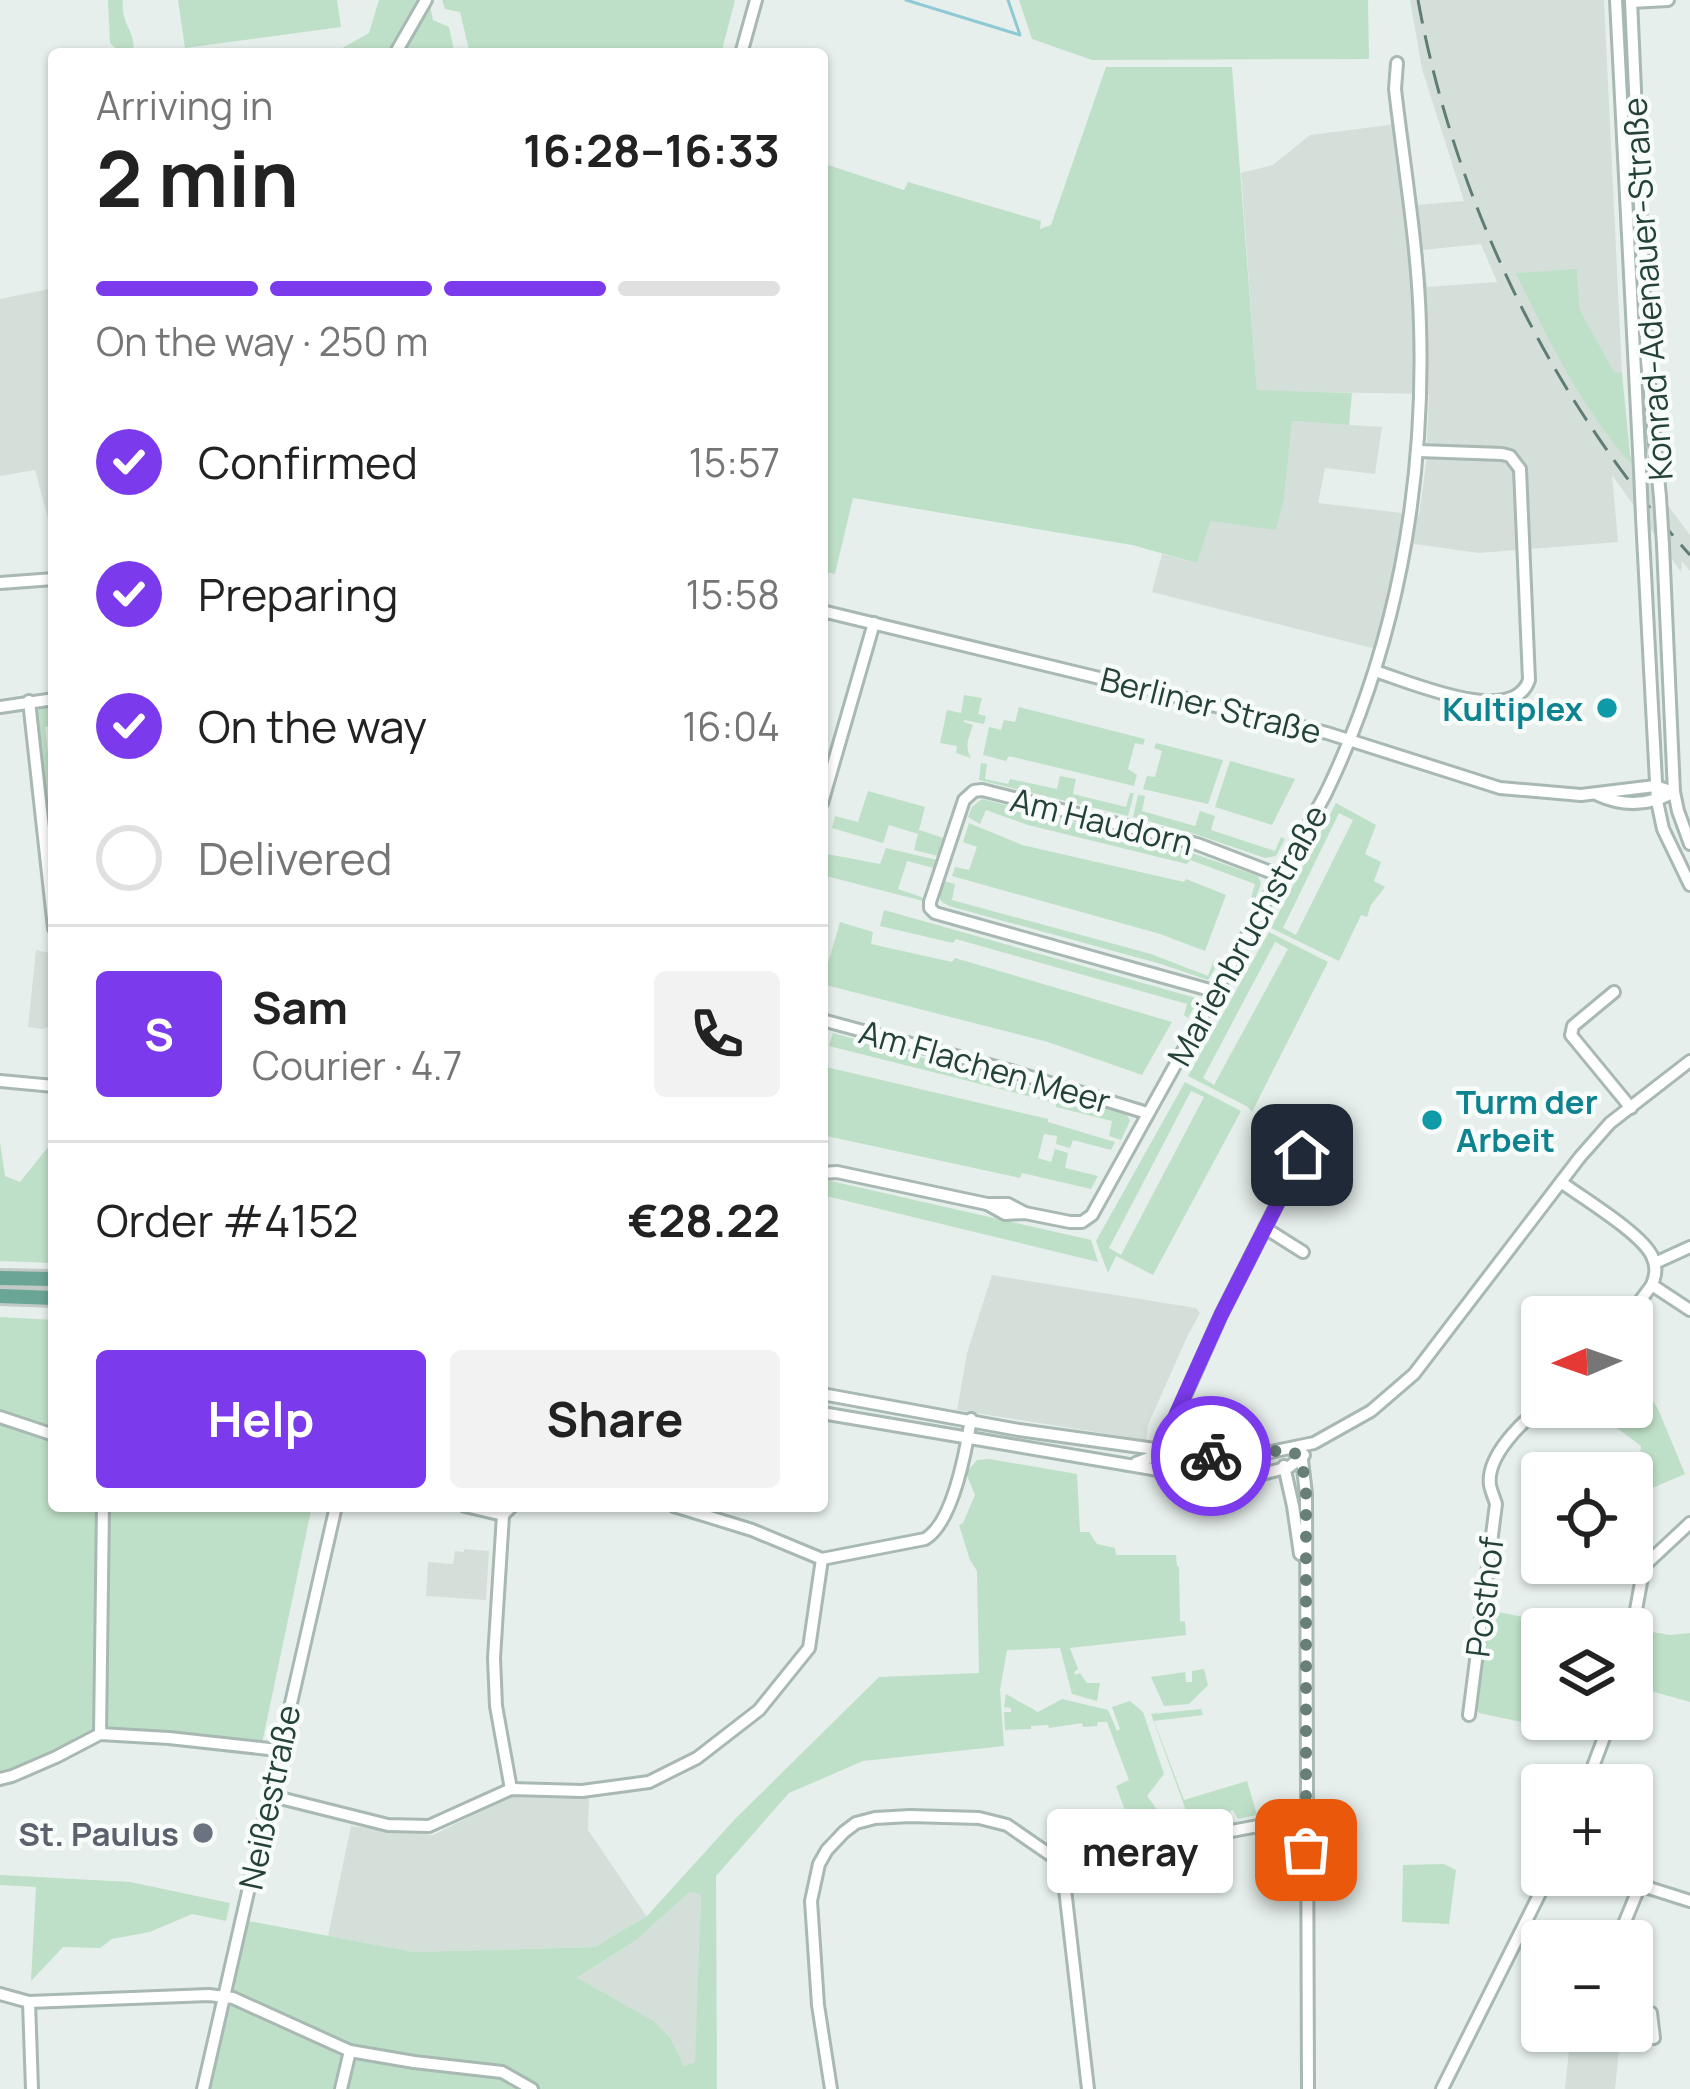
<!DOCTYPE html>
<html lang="en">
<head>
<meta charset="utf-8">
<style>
	body { margin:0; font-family:Manrope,sans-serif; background:#f2f2f2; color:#222; height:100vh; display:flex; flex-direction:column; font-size:45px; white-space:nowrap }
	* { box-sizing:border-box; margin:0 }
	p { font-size:39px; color:#767676 }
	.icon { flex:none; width:66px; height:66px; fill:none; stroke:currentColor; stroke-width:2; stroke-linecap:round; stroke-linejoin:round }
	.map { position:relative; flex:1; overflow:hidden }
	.panel { position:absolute; left:48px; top:48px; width:780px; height:1464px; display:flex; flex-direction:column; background:#fff; border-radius:12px; box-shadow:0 3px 9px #0004 }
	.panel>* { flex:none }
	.needle { width:78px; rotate:268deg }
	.tools { position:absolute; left:1521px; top:1296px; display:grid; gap:24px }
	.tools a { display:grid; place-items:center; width:132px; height:132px; border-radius:12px; background:#fff; box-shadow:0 3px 9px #0004; font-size:60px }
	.pin { position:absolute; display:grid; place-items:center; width:102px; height:102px; color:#fff; margin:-51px; border-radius:24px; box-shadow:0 6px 18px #0006 }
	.courier { position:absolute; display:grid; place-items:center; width:120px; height:120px; margin:-60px; border:9px solid #7c3aed; border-radius:50%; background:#fff; color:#222; box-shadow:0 3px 15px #0007 }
	.bubble { position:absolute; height:84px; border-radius:12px; background:#fff; box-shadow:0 3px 9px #0004; font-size:39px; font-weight:700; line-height:84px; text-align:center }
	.summary em { font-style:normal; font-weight:700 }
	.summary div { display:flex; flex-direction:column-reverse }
	.summary { display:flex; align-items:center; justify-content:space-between; height:204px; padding:0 48px }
	h1 { font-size:78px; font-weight:700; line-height:90px }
	.bar { display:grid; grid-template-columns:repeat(4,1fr); gap:18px 12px; align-content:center; height:144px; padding:0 48px }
	.bar i { height:15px; border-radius:9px; background:#e0e0e0 }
	.bar .on { background:#7c3aed }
	.bar p { grid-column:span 4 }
	.line { display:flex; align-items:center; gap:30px; padding:0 48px; border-top:3px solid #e0e0e0 }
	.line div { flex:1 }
	.round { display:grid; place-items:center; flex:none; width:126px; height:126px; border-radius:12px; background:#f2f2f2 }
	ol { padding:0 48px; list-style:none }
	li { display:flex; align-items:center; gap:36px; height:132px }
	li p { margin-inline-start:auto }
	li .icon { padding:12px; border-radius:50%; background:#7c3aed; color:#fff; stroke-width:4 }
	li:last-child { color:#767676 }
	li i { width:66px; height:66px; border:6px solid #e0e0e0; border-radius:50% }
	.primary-button { display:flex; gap:24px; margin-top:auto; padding:24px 48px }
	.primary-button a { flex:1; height:138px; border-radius:12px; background:#7c3aed; color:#fff; font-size:48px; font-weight:700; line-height:138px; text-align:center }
	.primary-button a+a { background:#f2f2f2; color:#222 }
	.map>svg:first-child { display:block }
</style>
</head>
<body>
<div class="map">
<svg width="1690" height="2089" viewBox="0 0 1690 2089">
	<rect width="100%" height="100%" fill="#e6efeb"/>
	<!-- built -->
	<g fill="#d4dfda" fill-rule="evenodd">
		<path d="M1410,0H1604L1622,373H1614L1580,310L1577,270L1517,273L1590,410L1630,463V455L1690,535V571L1682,561L1681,572L1612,475L1618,542L1479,553L1414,544L1388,652L1152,592L1162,554L1197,563L1211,521L1284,498L1291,421L1382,427L1375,474L1325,468L1318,503L1419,515L1426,464L1429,394L1257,391L1241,173L1273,165L1310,135L1405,123L1416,205L1464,201L1422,69ZM1481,244L1497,282L1427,287L1423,250Z"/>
		<polygon points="54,288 54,540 35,470 0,476 0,299"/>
		<polygon points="36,950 54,954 54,1026 41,1029 28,1027"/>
		<polygon points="992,1275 1196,1308 1200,1313 1187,1337 1148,1425 1146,1440 957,1410 967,1353"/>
		<polygon points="464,1549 489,1551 486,1600 426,1596 428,1562 453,1564 455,1551 464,1552"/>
		<polygon points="514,1795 589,1797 588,1830 647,1917 595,1947 414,1952 328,1936 351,1826 433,1835"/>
		<polygon points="690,1892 701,1893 696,2062 684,2066 670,2037 654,2021 576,1979 635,1941"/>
		<polygon points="1571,2031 1621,2031 1615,2089 1565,2089"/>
	</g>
	<!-- green -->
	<g fill="#bfe0c8" fill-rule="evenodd">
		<path d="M108,0H123C120,25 137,31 133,54H122L110,43Z"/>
		<polygon points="178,0 337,0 341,27 185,48"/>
		<polygon points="379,0 417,0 386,54 320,54 337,51 369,33"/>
		<polygon points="442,0 735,0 721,54 470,54 460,12 445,9"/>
		<polygon points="1019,0 1368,0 1369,59 1092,60 1032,39"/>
		<polygon points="430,6 433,20 449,27 455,54 402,54"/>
		<polygon points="1106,67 1232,67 1257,390 1352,393 1349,425 1292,421 1284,498 1276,530 1211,521 1197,563 1132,545 853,498 835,574 822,571 822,163 904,190 908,182 1041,221 1040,229 1051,225"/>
		<path d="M1577,269L1580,310L1614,372L1622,373L1631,464C1582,408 1548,340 1516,273Z"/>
		<path d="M964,695L982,698L978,714L986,716L984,724L964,720V722L973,725C969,738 964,745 971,758L956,753L957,746L940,743L947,710L961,713Z"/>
		<polygon points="40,706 54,706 54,725 45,727 54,809 54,871 37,713"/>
		<polygon points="1019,707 1145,739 1143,745 1135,743 1128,769 1137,775 1134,786 1009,756 1006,761 983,755 989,727 1001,730 1004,720 1015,722"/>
		<polygon points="1156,743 1223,760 1208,804 1143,789 1147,776 1155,777 1162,751 1154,748"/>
		<polygon points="1230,761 1295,779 1272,825 1215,807"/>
		<polygon points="981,763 987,764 985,779 1008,784 1010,779 1057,789 1060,776 1076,779 1073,794 1126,807 1130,793 1134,793 1128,816 979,780"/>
		<polygon points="868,791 925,807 919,830 944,838 938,856 914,850 918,834 889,825 883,843 832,828 835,816 858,822"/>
		<polygon points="1138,795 1145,796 1142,811 1195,826 1200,811 1215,816 1211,830 1275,851 1281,837 1285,839 1276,856 1265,858 1198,835 1133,817"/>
		<polygon points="982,799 1192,853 1258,876 1261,883 1255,900 1251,898 1255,884 1190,860 1187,864 1028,825 986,810 980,824 968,817 972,807"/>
		<path d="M1336,803L1376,825L1365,854L1381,862L1374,881L1385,887L1371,905L1367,917L1361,915L1339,961L1271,928ZM1339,813L1353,820L1296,935L1283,928Z"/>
		<polygon points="969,823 1022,845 1184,882 1186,879 1226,895 1205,951 1160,934 952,876 955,867 969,870 977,847 963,842"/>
		<polygon points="886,848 937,860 934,868 907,861 898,889 924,898 923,901 822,875 827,854 880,864"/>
		<polygon points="943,881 955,884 952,900 1151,954 1208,976 1214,960 1219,962 1208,980 1161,964 949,906 942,902 939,897"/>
		<polygon points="884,910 1196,998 1197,1002 1188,1018 1184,1015 1187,1004 956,939 953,943 880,926"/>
		<polygon points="840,922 873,932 871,944 952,962 955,958 1172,1022 1142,1075 1048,1042 822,984"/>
		<path d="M1269,932L1328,962L1252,1112L1248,1107L1188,1076ZM1275,942L1288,949L1214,1085L1203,1078Z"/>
		<polygon points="833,1033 1127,1114 1130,1121 1121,1140 1109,1136 1112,1121 1056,1107 1056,1103 829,1046"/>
		<polygon points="822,1066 1048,1119 1048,1122 1115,1142 1111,1150 1073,1140 1070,1148 1056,1144 1057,1136 1044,1134 1038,1158 1051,1162 1055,1149 1068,1153 1065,1168 1098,1176 1091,1189 1022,1173 1020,1178 822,1135"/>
		<path d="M1185,1082L1241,1111L1153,1275L1116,1256L1108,1273L1096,1241ZM1191,1091L1204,1097L1121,1255L1109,1248Z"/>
		<polygon points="0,1142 5,1176 20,1182 49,1146 54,1148 54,1263 0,1261"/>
		<polygon points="822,1179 1091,1240 1098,1262 822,1195"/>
		<polygon points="0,1317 54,1320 54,1506 312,1506 261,1748 100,1734 0,1779"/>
		<polygon points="1637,1376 1658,1409 1685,1474 1636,1495 1641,1446 1605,1419 1614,1407 1632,1407 1632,1383"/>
		<path d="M989,1459L1077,1474L1080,1532H1089L1097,1544L1115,1548L1116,1555H1176L1177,1566L1179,1567L1180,1621L1185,1622L1186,1635L1070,1648L1078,1669L1074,1672L1075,1675L1080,1673L1087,1683H1100L1097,1701L1072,1694L1060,1648L1007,1650L1000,1690L1004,1746L863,1761L789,1793L716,1876L717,2089H203L243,1920L414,1952L595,1947L647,1916L735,1819L879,1677L979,1673L977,1571L970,1560L959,1525L963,1523L975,1495L966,1473L977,1460ZM690,1892L701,1894L695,2062L684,2066L670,2037L654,2021L577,1978L635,1941Z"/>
		<polygon points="1488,1610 1584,1629 1542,1629 1542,1719 1603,1719 1596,1738 1479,1713 1475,1708"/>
		<polygon points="1641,1630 1670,1635 1690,1633 1690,1702 1633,1686"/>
		<polygon points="1204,1669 1208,1685 1189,1704 1164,1706 1151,1677 1185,1672 1186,1682 1192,1682 1192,1671"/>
		<polygon points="1006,1694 1038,1712 1062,1699 1108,1710 1117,1731 1120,1729 1112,1707 1130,1701 1143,1712 1164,1774 1147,1796 1174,1832 1157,1835 1148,1815 1135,1820 1142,1839 1134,1835 1116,1786 1129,1780 1107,1722 1098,1722 1097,1726 1083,1727 1082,1723 1049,1728 1048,1725 1031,1726 1031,1729 1005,1730 1004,1712 1011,1712 1011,1708 1004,1707"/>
		<polygon points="1201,1709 1203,1715 1154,1721 1184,1800 1247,1781 1257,1815 1238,1819 1233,1810 1230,1811 1233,1820 1192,1827 1151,1714"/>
		<polygon points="1444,1864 1456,1870 1449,1924 1402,1922 1403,1865"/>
		<polygon points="0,1875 130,1882 230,1903 226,1921 192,1914 150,1932 112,1939 100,1948 63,1947 31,1981 36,1887 0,1885"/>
	</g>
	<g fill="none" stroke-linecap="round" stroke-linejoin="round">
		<!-- stream -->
		<polyline stroke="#8ec9d4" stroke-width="3" points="906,0 1020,35 1008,0"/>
		<defs>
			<g id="minor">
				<polyline points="1616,0 1640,470"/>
				<polyline points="1631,0 1647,361 1660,497"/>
				<polyline points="1631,2 1668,0"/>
				<polyline points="395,54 426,0"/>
				<polyline points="741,54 756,0"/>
				<polyline points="1642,517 1657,801 1663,829 1690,885"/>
				<polyline points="1663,545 1674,792 1678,811 1690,844"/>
				<polyline points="0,583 54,579"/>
				<polyline points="822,611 1327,733 1500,788 1581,795 1655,786 1674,792"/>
				<path d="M1375,671C1408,681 1513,728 1529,680L1520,469L1510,456L1502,454L1419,451"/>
				<polyline points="29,701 54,928"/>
				<polyline points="0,707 54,699"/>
				<path d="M1598,795C1624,807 1650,805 1674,792"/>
				<polyline points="822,803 874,623"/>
				<polyline points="1217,992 935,913 930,908 930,902 964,800 974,791 982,790 1197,844 1281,876"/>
				<polyline points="1614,992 1573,1026 1571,1035 1631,1108"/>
				<polyline points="822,1020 1011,1071 1147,1113"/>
				<polyline points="0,1081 54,1086"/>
				<polyline points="822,1173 837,1172 987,1204 1008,1204 1025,1213"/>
				<path d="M1561,1182C1584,1199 1641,1233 1652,1256C1657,1267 1656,1274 1652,1285L1690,1310"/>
				<path d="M987,1204L1005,1214L1025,1213L1070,1222H1082L1092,1215L1325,795C1396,649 1425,488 1420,325C1418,247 1404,167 1395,89L1397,63"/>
				<polyline points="1265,1228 1303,1252"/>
				<polyline points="1655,1263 1690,1247"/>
				<polyline points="1628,1317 1652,1285"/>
				<polyline points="822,1394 1019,1430 1205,1456 1261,1454 1314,1443 1371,1411 1414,1374 1580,1157 1610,1123 1690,1061"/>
				<polyline points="822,1413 1176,1473 1262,1474 1289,1467 1304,1455"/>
				<polyline points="0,1417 54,1435"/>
				<polyline points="1292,1449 1302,1460 1306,1494 1308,2089"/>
				<polyline points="1136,1463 1154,1456 1163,1445 1221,1315 1302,1155"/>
				<polyline points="1284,1466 1293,1506 1300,1554"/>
				<polyline points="465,1506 503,1515 512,1506"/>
				<path d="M674,1506L752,1530L822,1559L925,1539C953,1523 966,1450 971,1419"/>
				<polyline points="503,1515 494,1658 496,1706 511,1789"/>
				<polyline points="1632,1632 1644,1566 1690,1523"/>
				<path d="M1469,1715L1496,1504C1494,1497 1491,1491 1490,1485C1486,1457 1522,1420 1544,1407"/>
				<polyline points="100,1734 103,1506"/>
				<polyline points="0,1779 12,1776 56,1757 100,1734 169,1738 278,1750"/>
				<polyline points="1586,1785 1611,1719"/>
				<polyline points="268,1795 388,1825 429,1826 511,1789 582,1791 649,1782 697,1758 759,1710 809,1648 822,1559"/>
				<polyline points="1062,1863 1088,2089"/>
				<polyline points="1608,1875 1690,1901"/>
				<polyline points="1617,1941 1640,1885"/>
				<polyline points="0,1994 29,2002 209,1995 233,1998 350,2051 414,2062 502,2072 532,2089"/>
				<polyline points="29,2002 32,2089"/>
				<polyline points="1632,2009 1651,2013 1654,2038"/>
				<polyline points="203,2089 336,1506"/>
				<polyline points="341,2089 350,2051"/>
				<polyline points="831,2089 818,2005 811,1901 819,1864 827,1850 844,1832 856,1823 875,1818 910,1816 979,1818 1007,1825 1062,1863 1306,1817"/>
				<polyline points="1442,2089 1549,1875"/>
			</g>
			<g id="major">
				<polyline points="0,1278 54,1279"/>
				<polyline points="0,1296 54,1298"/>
			</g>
		</defs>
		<!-- minor casing -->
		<use href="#minor" stroke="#a8b8b2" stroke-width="16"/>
		<!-- major casing -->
		<use href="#major" stroke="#c2cac8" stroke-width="20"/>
		<!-- minor -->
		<use href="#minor" stroke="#fff" stroke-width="10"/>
		<!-- major -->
		<use href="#major" stroke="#6aa596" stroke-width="14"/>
		<!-- rail -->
		<path stroke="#5f7d75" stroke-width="3" stroke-dasharray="24 12" stroke-linecap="butt" d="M1418,0C1455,204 1552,401 1690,555"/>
		<defs>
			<g id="minor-bridge">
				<polyline points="1640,470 1642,517"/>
				<polyline points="1660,497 1663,545"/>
			</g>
		</defs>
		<!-- minor-bridge casing -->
		<use href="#minor-bridge" stroke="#a8b8b2" stroke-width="16" stroke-linecap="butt"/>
		<!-- minor-bridge -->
		<use href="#minor-bridge" stroke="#fff" stroke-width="10"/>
	</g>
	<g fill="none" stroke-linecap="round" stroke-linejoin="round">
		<!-- done -->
		<polyline stroke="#687f78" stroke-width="12" stroke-dasharray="0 21.6" points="1211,1456 1234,1457 1290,1449 1302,1460 1306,1494 1306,1850"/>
		<!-- route -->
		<polyline stroke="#7c3aed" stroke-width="15" points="1211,1456 1160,1450 1221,1315 1302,1155"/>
	</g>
	<!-- markers -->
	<g fill="#0f9aa8" stroke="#f7fbf9" stroke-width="4.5">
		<circle cx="1607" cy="708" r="12"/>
		<circle cx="1432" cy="1120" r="12"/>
	</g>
	<circle fill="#6b7280" stroke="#f7fbf9" stroke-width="4.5" cx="203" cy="1833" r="12"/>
	<g text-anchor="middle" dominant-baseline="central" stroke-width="9" stroke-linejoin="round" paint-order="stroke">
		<!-- street labels -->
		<g font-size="33" fill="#24423a" stroke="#f7fbf9">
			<text transform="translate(1647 289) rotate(-94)">Konrad-Adenauer-Straße</text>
			<text transform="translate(1211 705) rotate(14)">Berliner Straße</text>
			<text transform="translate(1102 821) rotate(14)">Am Haudorn</text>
			<text transform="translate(1247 935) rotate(-61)">Marienbruchstraße</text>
			<text transform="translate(985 1066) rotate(16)">Am Flachen Meer</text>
			<text transform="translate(1484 1597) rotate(-83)">Posthof</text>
			<text transform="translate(269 1797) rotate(-78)">Neißestraße</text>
		</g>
		<!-- culture labels -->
		<g font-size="33" font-weight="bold" fill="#0d838f" stroke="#f7fbf9" text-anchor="end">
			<text x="1583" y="708">Kultiplex</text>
			<text x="1456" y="1101" text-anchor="start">Turm der<tspan x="1456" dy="38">Arbeit</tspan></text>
		</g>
		<!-- worship labels -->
		<g font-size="33" font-weight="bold" fill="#5b616d" stroke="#f7fbf9" text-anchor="end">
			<text x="179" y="1833">St. Paulus</text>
		</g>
	</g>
</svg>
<div class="tools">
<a><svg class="needle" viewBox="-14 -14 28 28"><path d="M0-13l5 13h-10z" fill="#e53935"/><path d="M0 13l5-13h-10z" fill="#767676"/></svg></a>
<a><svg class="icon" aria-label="locate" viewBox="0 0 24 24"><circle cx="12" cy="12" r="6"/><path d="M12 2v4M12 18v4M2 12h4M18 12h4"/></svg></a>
<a><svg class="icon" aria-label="layers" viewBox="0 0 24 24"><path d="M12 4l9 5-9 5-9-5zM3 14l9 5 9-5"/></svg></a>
<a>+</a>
<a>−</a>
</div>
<div class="pin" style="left:1306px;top:1850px;background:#ea580c"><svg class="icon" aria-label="bag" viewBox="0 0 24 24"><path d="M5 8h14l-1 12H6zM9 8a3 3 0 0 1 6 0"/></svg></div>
<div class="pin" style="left:1302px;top:1155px;background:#1f2937"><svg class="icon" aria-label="home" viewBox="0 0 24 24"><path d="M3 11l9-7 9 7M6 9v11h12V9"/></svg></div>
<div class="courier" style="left:1211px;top:1456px"><svg class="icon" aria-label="bike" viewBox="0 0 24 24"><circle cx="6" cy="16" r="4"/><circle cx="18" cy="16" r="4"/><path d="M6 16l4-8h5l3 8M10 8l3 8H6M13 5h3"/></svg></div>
<div class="bubble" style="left:1047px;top:1809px;width:186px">meray</div>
<section class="panel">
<div class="summary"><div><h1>2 min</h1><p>Arriving in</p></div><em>16:28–16:33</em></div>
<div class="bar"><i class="on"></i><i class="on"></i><i class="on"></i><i></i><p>On the way · 250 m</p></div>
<ol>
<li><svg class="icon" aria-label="check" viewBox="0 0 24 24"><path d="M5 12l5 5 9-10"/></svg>Confirmed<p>15:57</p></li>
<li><svg class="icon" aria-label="check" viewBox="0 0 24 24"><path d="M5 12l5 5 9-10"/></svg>Preparing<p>15:58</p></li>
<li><svg class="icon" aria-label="check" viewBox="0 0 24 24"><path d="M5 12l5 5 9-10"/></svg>On the way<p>16:04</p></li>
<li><i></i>Delivered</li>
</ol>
<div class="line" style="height:216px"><b class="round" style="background:#7c3aed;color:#fff">S</b><div><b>Sam</b><p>Courier · 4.7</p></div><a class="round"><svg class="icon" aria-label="phone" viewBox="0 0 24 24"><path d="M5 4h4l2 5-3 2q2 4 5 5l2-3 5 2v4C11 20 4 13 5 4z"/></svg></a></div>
<div class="line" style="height:156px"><div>Order #4152</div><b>€28.22</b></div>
<div class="primary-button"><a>Help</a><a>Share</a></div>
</section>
</div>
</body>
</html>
